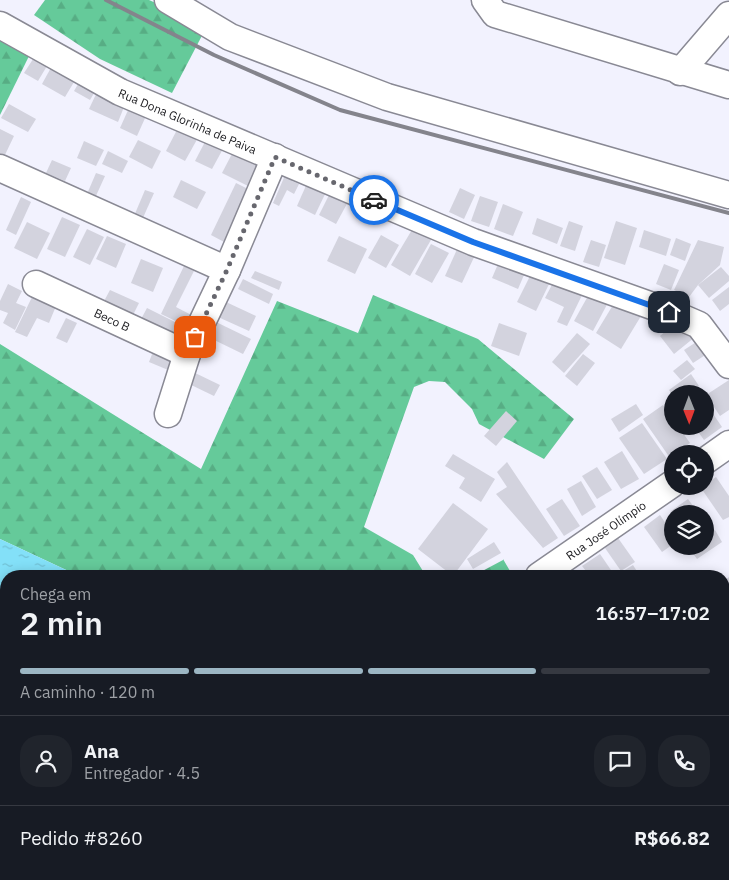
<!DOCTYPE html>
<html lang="pt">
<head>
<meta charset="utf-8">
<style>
	body { margin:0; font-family:"IBM Plex Sans",sans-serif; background:#20242c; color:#f1f3f6; height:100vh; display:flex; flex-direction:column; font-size:19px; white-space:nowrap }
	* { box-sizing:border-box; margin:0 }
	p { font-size:16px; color:#9ea1a6 }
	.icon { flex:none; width:28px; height:28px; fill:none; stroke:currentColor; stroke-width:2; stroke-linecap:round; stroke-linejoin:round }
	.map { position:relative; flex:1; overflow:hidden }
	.drawer { position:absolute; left:0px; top:570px; width:730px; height:310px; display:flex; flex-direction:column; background:#171b24; border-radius:20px 20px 0 0; box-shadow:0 2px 12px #0003 }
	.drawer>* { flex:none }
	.needle { width:32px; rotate:179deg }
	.fabs { position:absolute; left:664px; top:385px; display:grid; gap:10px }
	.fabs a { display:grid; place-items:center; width:50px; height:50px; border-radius:50%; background:#171b24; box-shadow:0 2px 12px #0003; font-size:25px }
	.pin { position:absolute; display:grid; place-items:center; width:42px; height:42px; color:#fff; margin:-21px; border-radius:10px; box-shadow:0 2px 8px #0006 }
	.courier { position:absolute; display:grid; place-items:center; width:50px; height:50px; margin:-25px; border:4px solid #1a73e8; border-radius:50%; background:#fff; color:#222; box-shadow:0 1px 6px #0007 }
	.head em { font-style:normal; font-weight:600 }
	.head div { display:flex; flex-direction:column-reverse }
	.head { display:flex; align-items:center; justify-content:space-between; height:85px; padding:0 20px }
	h1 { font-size:32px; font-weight:600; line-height:38px }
	.bar { display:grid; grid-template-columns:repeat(4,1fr); gap:8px 5px; align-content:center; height:60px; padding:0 20px }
	.bar i { height:6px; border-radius:4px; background:#363941 }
	.bar .on { background:#9cb6c3 }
	.bar p { grid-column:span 4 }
	.line { display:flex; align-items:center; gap:12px; padding:0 20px; border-top:1px solid #363941 }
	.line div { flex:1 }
	.round { display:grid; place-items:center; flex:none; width:52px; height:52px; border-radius:20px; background:#20242c }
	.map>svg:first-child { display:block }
</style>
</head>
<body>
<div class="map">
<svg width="729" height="880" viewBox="0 0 729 880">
	<defs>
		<pattern id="forest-firs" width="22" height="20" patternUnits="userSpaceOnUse" patternTransform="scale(1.25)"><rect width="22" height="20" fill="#65ca9a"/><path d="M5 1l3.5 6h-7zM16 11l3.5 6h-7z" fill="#57ad84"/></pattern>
		<pattern id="water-ripples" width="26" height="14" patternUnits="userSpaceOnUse" patternTransform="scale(1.25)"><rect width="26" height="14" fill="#83e0f8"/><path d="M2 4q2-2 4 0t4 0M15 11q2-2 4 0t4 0" fill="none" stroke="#71c0d4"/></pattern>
	</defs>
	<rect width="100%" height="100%" fill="#f2f2fe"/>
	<!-- forest -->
	<g fill="url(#forest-firs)">
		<polygon points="45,0 149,0 207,26 172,93 100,59 34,15"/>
		<polygon points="0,31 31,52 0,115"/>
		<polygon points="373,295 478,339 574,419 544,459 479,424 472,409 445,382 429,381 414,387 364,527 413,555 426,576 79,576 0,539 0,344 201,469 277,301 358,333"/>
		<polygon points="503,559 513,576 473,576 503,560"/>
		<polygon points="0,694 6,698 6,838 0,835"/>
		<polygon points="107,874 277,874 285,880 132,880"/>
		<polygon points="480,874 544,874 537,880 482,880"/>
	</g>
	<!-- water -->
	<g fill="url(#water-ripples)">
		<polygon points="0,539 79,576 6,576 6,698 0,694"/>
		<polygon points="277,874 480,874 482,880 285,880"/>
	</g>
	<!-- building -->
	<g fill="#d3d3de">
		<polygon points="37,53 50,61 38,81 24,73"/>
		<polygon points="53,64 77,77 65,97 42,84"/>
		<polygon points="81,79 97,88 90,100 74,91"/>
		<polygon points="98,90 126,102 118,122 89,109"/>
		<polygon points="9,104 36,119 28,132 1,118"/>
		<polygon points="129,108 146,116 137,136 120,128"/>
		<polygon points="179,126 199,136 185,161 166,151"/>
		<polygon points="0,129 14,136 3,159 0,157"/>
		<polygon points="207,138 224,147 212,169 195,161"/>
		<polygon points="138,140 161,151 152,169 129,157"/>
		<polygon points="84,141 104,150 96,166 77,158"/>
		<polygon points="235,148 267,164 254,189 222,173"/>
		<polygon points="108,151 128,161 122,173 102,164"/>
		<polygon points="52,160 71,168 65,181 46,173"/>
		<polygon points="96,173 105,176 95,198 87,194"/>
		<polygon points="286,173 294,177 292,181 299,184 294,194 287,190 279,206 273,203"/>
		<polygon points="181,180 206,192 197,209 173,197"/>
		<polygon points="308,181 327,190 315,215 297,206"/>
		<polygon points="236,183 252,191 226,243 211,235"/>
		<polygon points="460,188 475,195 464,219 449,212"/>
		<polygon points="145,190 154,193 142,220 134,216"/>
		<polygon points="331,191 349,200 336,224 319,215"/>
		<polygon points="480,196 498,202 489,227 471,221"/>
		<polygon points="21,197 31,202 16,235 6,230"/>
		<polygon points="503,204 523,212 513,236 494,229"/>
		<polygon points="62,217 80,225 65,257 47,249"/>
		<polygon points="537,218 563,228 557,244 532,234"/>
		<polygon points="569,221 583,226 575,251 560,246"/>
		<polygon points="616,221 637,228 625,265 604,258"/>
		<polygon points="27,222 50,233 37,259 14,248"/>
		<polygon points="416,223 435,233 410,276 391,265"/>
		<polygon points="87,229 104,237 90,265 73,257"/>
		<polygon points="644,230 671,239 666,256 639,247"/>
		<polygon points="381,235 399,245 386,268 368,258"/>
		<polygon points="107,236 126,244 116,268 96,259"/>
		<polygon points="339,236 367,249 355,274 327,261"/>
		<polygon points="676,238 691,244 685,261 670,255"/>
		<polygon points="591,240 606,245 599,267 583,262"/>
		<polygon points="698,240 724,247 720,265 698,285 689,297 674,290"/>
		<polygon points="431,244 449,253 432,283 415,274"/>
		<polygon points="459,245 476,253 462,283 445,276"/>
		<polygon points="501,257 527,268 518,289 492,278"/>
		<polygon points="141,259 163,268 153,292 131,283"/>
		<polygon points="664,264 679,270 671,290 656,284"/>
		<polygon points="184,266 194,271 176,307 197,318 192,329 161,314"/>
		<polygon points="721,267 729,276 729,281 709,298 698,285"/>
		<polygon points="255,271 282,282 279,290 251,278"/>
		<polygon points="532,272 550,282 536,311 517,302"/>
		<polygon points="556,277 584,291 567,326 557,322 564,307 545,298"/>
		<polygon points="243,279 273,294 269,304 238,289"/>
		<polygon points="8,284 22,291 16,303 26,307 15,330 3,323 8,313 0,310 0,301"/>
		<polygon points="593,287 611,297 593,331 574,321"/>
		<polygon points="729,287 729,304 720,311 712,300"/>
		<polygon points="110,290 139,303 132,317 103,303"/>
		<polygon points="33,295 56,306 49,323 37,318 27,337 15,332"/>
		<polygon points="616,300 641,316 621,349 596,333"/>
		<polygon points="226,302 256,316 249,331 218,317"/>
		<polygon points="147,308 185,327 179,340 140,321"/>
		<polygon points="66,318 77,323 67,343 56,338"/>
		<polygon points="680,319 695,337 674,354 660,336"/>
		<polygon points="214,321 251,339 243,354 206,336"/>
		<polygon points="499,323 527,333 519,356 491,346"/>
		<polygon points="577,333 590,344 564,373 552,362"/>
		<polygon points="704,337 713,350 693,363 684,350"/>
		<polygon points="154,349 178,360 173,372 149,362"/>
		<polygon points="583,354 595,363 577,386 565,376"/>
		<polygon points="687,360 695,369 681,380 673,371"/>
		<polygon points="191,371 220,385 214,396 185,382"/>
		<polygon points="691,374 699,386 688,394 672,394 669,390"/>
		<polygon points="729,380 729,410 720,416 706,395"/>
		<polygon points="705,402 722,427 704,440 694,426 705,426"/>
		<polygon points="636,404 643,415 619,432 611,419"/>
		<polygon points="663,405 672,418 672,426 678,426 690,443 670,458 643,419"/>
		<polygon points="506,411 517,421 496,446 484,436"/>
		<polygon points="642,423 667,459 644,474 619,438"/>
		<polygon points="622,451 639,479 621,489 604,462"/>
		<polygon points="453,454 495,479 481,502 459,488 465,478 445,466"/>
		<polygon points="507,462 558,538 543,548 496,494 507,487 497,472"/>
		<polygon points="597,467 612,490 597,499 582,476"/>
		<polygon points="716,477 729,496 729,517 723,520 701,488"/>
		<polygon points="581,481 596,507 582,516 567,489"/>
		<polygon points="562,499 580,526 564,536 546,509"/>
		<polygon points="688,499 699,514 673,514 671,511"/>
		<polygon points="453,503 488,529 453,576 418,549"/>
		<polygon points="660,515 672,533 672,545 662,552 644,527"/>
		<polygon points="715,530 722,542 697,559 689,548 705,546 705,537"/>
		<polygon points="618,538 635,562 621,571 605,548"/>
		<polygon points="494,542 501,553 473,569 467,559"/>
		<polygon points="600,554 613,573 608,576 590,576 582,566"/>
		<polygon points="633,565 640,576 615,576"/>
		<polygon points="729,577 729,603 724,596 724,581"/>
		<polygon points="729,651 729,681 724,674 724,655"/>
		<polygon points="724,694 729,702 729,726 724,729"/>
		<polygon points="729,777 729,802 724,794 724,781"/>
		<polygon points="559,874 597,874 601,880 563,880"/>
		<polygon points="603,874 632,874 635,880 606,880"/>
	</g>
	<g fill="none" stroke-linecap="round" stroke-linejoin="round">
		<defs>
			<g id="minor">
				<polyline points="168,0 230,37 387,97 729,195"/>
				<polyline points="485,0 495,14 729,85"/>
				<path id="s1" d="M0,25L120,92L473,242L669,312L699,325L729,365"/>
				<polyline points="680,72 729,15"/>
				<polyline points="0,168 227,270"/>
				<path id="s2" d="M36,284L187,354"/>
				<polyline points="168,414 187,354 227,270 275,157"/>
				<polyline points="705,461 729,444"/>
				<path id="s3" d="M539,576L672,484"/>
				<polyline points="724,637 729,633"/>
				<polyline points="724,834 729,842"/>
				<polyline points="637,874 640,880"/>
			</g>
			<g id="major">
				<polyline points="724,860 729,857"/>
				<polyline points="694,880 703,874"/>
			</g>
		</defs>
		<!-- minor casing -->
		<use href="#minor" stroke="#898994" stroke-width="29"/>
		<!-- major casing -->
		<use href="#major" stroke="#898994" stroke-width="30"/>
		<!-- minor -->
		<use href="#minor" stroke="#fff" stroke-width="26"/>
		<!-- major -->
		<use href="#major" stroke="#fff" stroke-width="28"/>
		<!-- rail -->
		<polyline stroke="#84848c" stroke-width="4" points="106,0 214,55 340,110 729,213"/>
	</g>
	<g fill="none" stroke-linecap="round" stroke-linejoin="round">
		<!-- done -->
		<polyline stroke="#67676e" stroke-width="5" stroke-dasharray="0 9" points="195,337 227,270 275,157 374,200"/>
		<!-- route -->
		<polyline stroke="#1a73e8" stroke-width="6" points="374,200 473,242 669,312"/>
	</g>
	<g text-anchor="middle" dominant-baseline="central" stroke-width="4" stroke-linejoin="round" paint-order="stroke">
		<!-- street labels -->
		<g font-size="12" fill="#1c1c20" stroke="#fff">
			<text stroke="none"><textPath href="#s1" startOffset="211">Rua Dona Glorinha de Paiva</textPath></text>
			<text stroke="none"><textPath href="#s2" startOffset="84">Beco B</textPath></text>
			<text stroke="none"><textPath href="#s3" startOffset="81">Rua José Olímpio</textPath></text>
		</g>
	</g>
</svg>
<div class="fabs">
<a><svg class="needle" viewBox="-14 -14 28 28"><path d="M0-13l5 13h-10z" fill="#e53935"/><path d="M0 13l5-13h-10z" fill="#9ea1a6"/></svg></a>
<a><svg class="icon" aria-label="locate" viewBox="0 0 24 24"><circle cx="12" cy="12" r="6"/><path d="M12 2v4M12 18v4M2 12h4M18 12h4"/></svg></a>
<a><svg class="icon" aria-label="layers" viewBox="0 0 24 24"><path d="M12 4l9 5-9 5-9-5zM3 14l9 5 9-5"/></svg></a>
</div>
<div class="pin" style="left:195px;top:337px;background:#ea580c"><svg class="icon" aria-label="bag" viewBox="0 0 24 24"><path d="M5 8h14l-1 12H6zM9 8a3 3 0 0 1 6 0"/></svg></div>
<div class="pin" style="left:669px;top:312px;background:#1f2937"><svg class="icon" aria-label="home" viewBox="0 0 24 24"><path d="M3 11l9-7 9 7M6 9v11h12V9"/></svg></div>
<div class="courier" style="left:374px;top:200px"><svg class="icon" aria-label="car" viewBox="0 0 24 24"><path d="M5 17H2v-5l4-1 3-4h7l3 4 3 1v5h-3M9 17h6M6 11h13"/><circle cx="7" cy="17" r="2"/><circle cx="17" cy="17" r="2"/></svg></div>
<section class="drawer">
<div class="head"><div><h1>2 min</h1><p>Chega em</p></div><em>16:57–17:02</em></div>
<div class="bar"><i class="on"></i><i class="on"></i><i class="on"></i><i></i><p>A caminho · 120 m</p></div>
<div class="line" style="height:90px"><a class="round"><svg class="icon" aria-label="person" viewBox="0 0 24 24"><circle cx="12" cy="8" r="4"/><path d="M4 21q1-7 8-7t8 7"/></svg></a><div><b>Ana</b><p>Entregador · 4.5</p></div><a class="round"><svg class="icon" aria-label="chat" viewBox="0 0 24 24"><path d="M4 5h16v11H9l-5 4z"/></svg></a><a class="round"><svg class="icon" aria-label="phone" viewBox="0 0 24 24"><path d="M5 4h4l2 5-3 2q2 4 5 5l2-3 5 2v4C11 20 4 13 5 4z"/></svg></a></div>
<div class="line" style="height:65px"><div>Pedido #8260</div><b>R$66.82</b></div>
</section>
</div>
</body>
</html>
